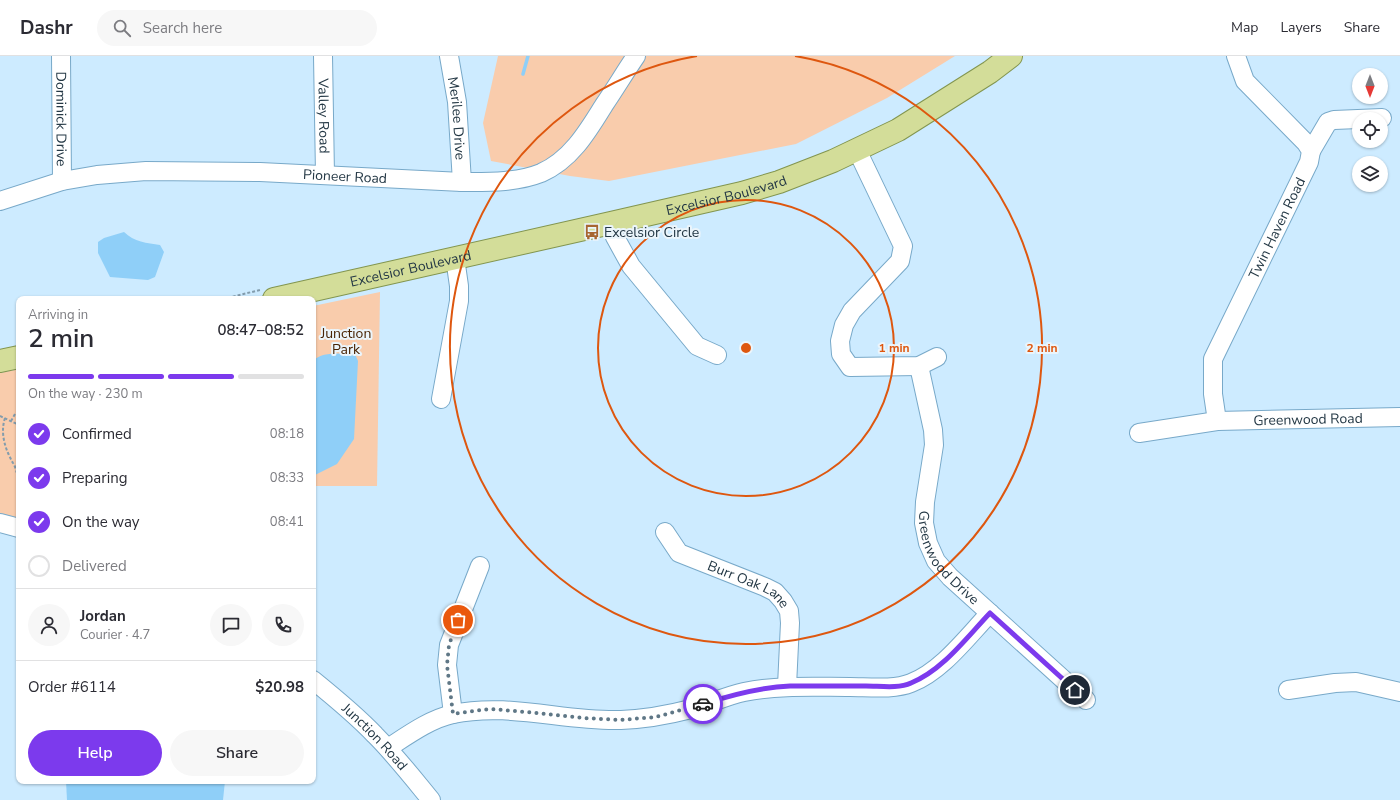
<!DOCTYPE html>
<html lang="en">
<head>
<meta charset="utf-8">
<style>
	body { margin:0; font-family:"Nunito Sans",sans-serif; background:#f7f7f7; color:#2b2b33; height:100vh; display:flex; flex-direction:column; font-size:15px; white-space:nowrap }
	* { box-sizing:border-box; margin:0 }
	p { font-size:13px; color:#7c7c81 }
	.icon { flex:none; width:22px; height:22px; fill:none; stroke:currentColor; stroke-width:2; stroke-linecap:round; stroke-linejoin:round }
	.map { position:relative; flex:1; overflow:hidden }
	.drawer { position:absolute; left:16px; top:240px; width:300px; height:488px; display:flex; flex-direction:column; background:#fff; border-radius:8px; box-shadow:0 1px 3px #0004 }
	.drawer>* { flex:none }
	.needle { width:26px; rotate:180deg }
	.buttons { position:absolute; left:1352px; top:12px; display:grid; gap:8px }
	.buttons a { display:grid; place-items:center; width:36px; height:36px; border-radius:50%; background:#fff; box-shadow:0 1px 3px #0004; font-size:20px }
	.pin { position:absolute; display:grid; place-items:center; width:34px; height:34px; color:#fff; margin:-17px; border:2px solid #fff; border-radius:50%; box-shadow:0 1px 4px #0007 }
	.courier { position:absolute; display:grid; place-items:center; width:40px; height:40px; margin:-20px; border:3px solid #7c3aed; border-radius:50%; background:#fff; color:#222; box-shadow:0 1px 5px #0007 }
	.summary em { font-style:normal; font-weight:600 }
	.summary div { display:flex; flex-direction:column-reverse }
	.summary { display:flex; align-items:center; justify-content:space-between; height:68px; padding:0 12px }
	h1 { font-size:26px; font-weight:600; line-height:30px }
	.bar { display:grid; grid-template-columns:repeat(4,1fr); gap:6px 4px; align-content:center; height:48px; padding:0 12px }
	.bar i { height:5px; border-radius:3px; background:#e1e1e2 }
	.bar .current { background:#7c3aed }
	.bar p { grid-column:span 4 }
	.line { display:flex; align-items:center; gap:10px; padding:0 12px; border-top:1px solid #e1e1e2 }
	.line div { flex:1 }
	.round { display:grid; place-items:center; flex:none; width:42px; height:42px; border-radius:21px; background:#f7f7f7 }
	ol { padding:0 12px; list-style:none }
	li { display:flex; align-items:center; gap:12px; height:44px }
	li p { margin-inline-start:auto }
	li .icon { padding:4px; border-radius:50%; background:#7c3aed; color:#fff; stroke-width:4 }
	li:last-child { color:#7c7c81 }
	li i { width:22px; height:22px; border:2px solid #e1e1e2; border-radius:50% }
	.primary-button { display:flex; gap:8px; margin-top:auto; padding:8px 12px }
	.primary-button a { flex:1; height:46px; border-radius:24px; background:#7c3aed; color:#fff; font-size:16px; font-weight:600; line-height:46px; text-align:center }
	.primary-button a+a { background:#f7f7f7; color:#2b2b33 }
	header { display:flex; align-items:center; gap:24px; box-sizing:border-box; height:56px; padding:0 20px; background:#fff; border-bottom:1px solid #e1e1e2 }
	header strong { font-size:19px }
	nav { display:flex; gap:22px; margin-inline-start:auto; font-size:14px }
	.search { width:280px; height:36px; background:#f7f7f7; display:flex; align-items:center; gap:10px; box-sizing:border-box; padding:0 14px; border-radius:22px; color:#7c7c81; font-size:15px }
	.map>svg:first-child { display:block }
</style>
</head>
<body>
<header>
<strong>Dashr</strong>
<div class="search"><svg class="icon" aria-label="search" viewBox="0 0 24 24"><circle cx="10" cy="10" r="6"/><path d="M15 15l6 6"/></svg>Search here</div>
<nav><a>Map</a><a>Layers</a><a>Share</a></nav>
</header>
<div class="map">
<svg width="1400" height="744" viewBox="0 0 1400 744">
	<rect width="100%" height="100%" fill="#cdebff"/>
	<!-- green -->
	<g fill="#f9ccac">
		<polygon points="498,0 955,0 887,42 796,88 609,125 570,120 491,105 483,67"/>
		<polygon points="380,236 377,430 313,430 313,250"/>
		<polygon points="19,313 19,467 0,461 0,317"/>
	</g>
	<!-- water -->
	<g fill="#8fcff8">
		<path d="M124,176C134,186 147,187 160,189L164,196L155,221L148,224L110,221L98,197V186L104,182Z"/>
		<path d="M355,298L358,305L354,383L337,408L315,419H313V305C322,295 343,298 355,298Z"/>
		<polygon points="66,725 225,725 223,744 67,744"/>
	</g>
	<g fill="none" stroke-linecap="round" stroke-linejoin="round">
		<!-- stream -->
		<polyline stroke="#8fcff8" stroke-width="3.5" points="523,18 528,0"/>
		<defs>
			<g id="minor">
				<path id="s1" d="M61,0L62,125"/>
				<path id="s2" d="M323,0L325,119"/>
				<path id="s3" d="M449,0L457,46L462,126"/>
				<polyline points="857,94 903,190 900,205 852,255 844,269 840,285 841,298 850,311 919,310 937,301"/>
				<polyline points="1311,95 1328,66 1334,64 1382,62"/>
				<path id="s4" d="M0,145L62,125L97,119L146,115L260,116L462,126C487,126 516,127 541,117C571,104 588,75 604,49C615,33 625,16 636,0"/>
				<polyline points="611,167 615,181 631,210 697,290 717,299"/>
				<path id="s5" d="M919,310L933,374L934,389L925,446L924,467L928,487L936,505L950,521L1086,644"/>
				<polyline points="441,343 459,245 459,230 455,202"/>
				<path id="s6" d="M1217,365L1213,338V303L1309,106L1311,95L1306,87L1245,25L1236,0"/>
				<path id="s7" d="M1139,377L1217,365L1400,361"/>
				<polyline points="0,467 19,472"/>
				<path id="s8" d="M665,476L679,497L765,531L775,536L783,545L789,555L790,567L787,630"/>
				<path id="s9" d="M313,624C334,641 356,659 375,679C395,699 413,722 431,744"/>
				<polyline points="1288,634 1335,627 1356,626 1400,636"/>
				<polyline points="453,658 447,609 449,589 480,510"/>
				<path d="M388,692C408,679 430,663 453,658C509,646 565,666 621,664C645,663 668,659 691,653C709,648 726,640 744,636C779,629 814,631 850,631C868,631 894,634 911,627C942,615 967,581 990,557"/>
			</g>
			<g id="major">
				<path id="s10" d="M274,243L611,167L742,137L779,126L833,105L898,74L990,16L1011,0"/>
				<polyline points="0,305 19,301"/>
			</g>
		</defs>
		<!-- minor casing -->
		<use href="#minor" stroke="#78a9c9" stroke-width="20"/>
		<!-- major casing -->
		<use href="#major" stroke="#82954f" stroke-width="24"/>
		<!-- path -->
		<g stroke="#829cad" stroke-width="2" stroke-dasharray="3 2" stroke-linecap="butt">
			<polyline points="223,243 260,234"/>
			<polyline points="0,360 19,369"/>
			<path d="M5,362C0,377 5,393 13,407C16,411 16,417 19,421"/>
			<polyline points="11,365 15,358 19,355"/>
		</g>
		<!-- minor -->
		<use href="#minor" stroke="#fff" stroke-width="18"/>
		<!-- major -->
		<use href="#major" stroke="#d3dd99" stroke-width="22"/>
	</g>
	<g fill="none" stroke-linecap="round" stroke-linejoin="round">
		<!-- done -->
		<polyline stroke="#5f7786" stroke-width="4" stroke-dasharray="0 7.2" points="458,564 449,589 447,609 453,658 489,653 516,655 584,662 620,664 656,661 703,648"/>
		<!-- route -->
		<path stroke="#7c3aed" stroke-width="5" d="M703,648C731,639 760,631 790,630C815,630 840,630 866,630C880,630 898,633 911,627C943,614 967,581 990,557L1075,634"/>
	</g>
	<!-- distance rings -->
	<g fill="none" stroke="#de570f" stroke-width="2">
		<circle cx="746" cy="292" r="148"/>
		<path d="M795 0A296 296 0 1 1 697 0"/>
	</g>
	<!-- icons -->
	<defs>
		<symbol id="bus-bare" viewBox="-9 -9 18 18"><path d="M-5-6H5V4H4V6H2V4H-2V6H-4V4H-5ZM-3.5-4V0h7V-4ZM-3.5 1.2v1.5H-2V1.2ZM2 1.2v1.5H3.5V1.2Z" fill="#a76631" stroke="#ebf5fb" stroke-width="2.5" paint-order="stroke"/></symbol>
	</defs>
	<g fill-rule="evenodd">
		<use href="#bus-bare" x="581" y="165" width="22" height="22"/>
	</g>
	<g text-anchor="middle" dominant-baseline="central" stroke-width="4" stroke-linejoin="round" paint-order="stroke">
		<!-- street labels -->
		<g font-size="14" fill="#243845" stroke="#ebf5fb">
			<text stroke="none"><textPath href="#s2" startOffset="60">Valley Road</textPath></text>
			<text stroke="none"><textPath href="#s1" startOffset="63">Dominick Drive</textPath></text>
			<text stroke="none"><textPath href="#s3" startOffset="63">Merilee Drive</textPath></text>
			<text stroke="none"><textPath href="#s4" startOffset="349">Pioneer Road</textPath></text>
			<text stroke="none"><textPath href="#s10" startOffset="464">Excelsior Boulevard</textPath></text>
			<text stroke="none"><textPath href="#s6" startOffset="208">Twin Haven Road</textPath></text>
			<text stroke="none"><textPath href="#s10" startOffset="140">Excelsior Boulevard</textPath></text>
			<text stroke="none"><textPath href="#s7" startOffset="170">Greenwood Road</textPath></text>
			<text stroke="none"><textPath href="#s5" startOffset="202">Greenwood Drive</textPath></text>
			<text stroke="none"><textPath href="#s8" startOffset="102">Burr Oak Lane</textPath></text>
			<text stroke="none"><textPath href="#s9" startOffset="84">Junction Road</textPath></text>
		</g>
		<!-- poi labels -->
		<g font-size="14" fill="#243845" stroke="#ebf5fb" text-anchor="start">
			<text x="604" y="176">Excelsior Circle</text>
		</g>
		<!-- park labels -->
		<g font-size="14" fill="#492404" stroke="#ebf5fb">
			<text x="346" y="277">Junction<tspan x="346" dy="16">Park</tspan></text>
		</g>
	</g>
	<circle cx="746" cy="292" r="6" fill="#de570f" stroke="#ebf5fb" stroke-width="2"/>
	<g font-size="12" text-anchor="middle" font-weight="bold" fill="#de570f" stroke="#ebf5fb" stroke-width="4" stroke-linejoin="round" paint-order="stroke">
		<text x="894" y="296">1 min</text>
		<text x="1042" y="296">2 min</text>
	</g>
</svg>
<div class="buttons">
<a><svg class="needle" viewBox="-14 -14 28 28"><path d="M0-13l5 13h-10z" fill="#e53935"/><path d="M0 13l5-13h-10z" fill="#7c7c81"/></svg></a>
<a><svg class="icon" aria-label="locate" viewBox="0 0 24 24"><circle cx="12" cy="12" r="6"/><path d="M12 2v4M12 18v4M2 12h4M18 12h4"/></svg></a>
<a><svg class="icon" aria-label="layers" viewBox="0 0 24 24"><path d="M12 4l9 5-9 5-9-5zM3 14l9 5 9-5"/></svg></a>
</div>
<div class="pin" style="left:458px;top:564px;background:#ea580c"><svg class="icon" aria-label="bag" viewBox="0 0 24 24"><path d="M5 8h14l-1 12H6zM9 8a3 3 0 0 1 6 0"/></svg></div>
<div class="pin" style="left:1075px;top:634px;background:#1f2937"><svg class="icon" aria-label="home" viewBox="0 0 24 24"><path d="M3 11l9-7 9 7M6 9v11h12V9"/></svg></div>
<div class="courier" style="left:703px;top:648px"><svg class="icon" aria-label="car" viewBox="0 0 24 24"><path d="M5 17H2v-5l4-1 3-4h7l3 4 3 1v5h-3M9 17h6M6 11h13"/><circle cx="7" cy="17" r="2"/><circle cx="17" cy="17" r="2"/></svg></div>
<section class="drawer">
<div class="summary"><div><h1>2 min</h1><p>Arriving in</p></div><em>08:47–08:52</em></div>
<div class="bar"><i class="current"></i><i class="current"></i><i class="current"></i><i></i><p>On the way · 230 m</p></div>
<ol>
<li><svg class="icon" aria-label="check" viewBox="0 0 24 24"><path d="M5 12l5 5 9-10"/></svg>Confirmed<p>08:18</p></li>
<li><svg class="icon" aria-label="check" viewBox="0 0 24 24"><path d="M5 12l5 5 9-10"/></svg>Preparing<p>08:33</p></li>
<li><svg class="icon" aria-label="check" viewBox="0 0 24 24"><path d="M5 12l5 5 9-10"/></svg>On the way<p>08:41</p></li>
<li><i></i>Delivered</li>
</ol>
<div class="line" style="height:72px"><a class="round"><svg class="icon" aria-label="person" viewBox="0 0 24 24"><circle cx="12" cy="8" r="4"/><path d="M4 21q1-7 8-7t8 7"/></svg></a><div><b>Jordan</b><p>Courier · 4.7</p></div><a class="round"><svg class="icon" aria-label="chat" viewBox="0 0 24 24"><path d="M4 5h16v11H9l-5 4z"/></svg></a><a class="round"><svg class="icon" aria-label="phone" viewBox="0 0 24 24"><path d="M5 4h4l2 5-3 2q2 4 5 5l2-3 5 2v4C11 20 4 13 5 4z"/></svg></a></div>
<div class="line" style="height:52px"><div>Order #6114</div><b>$20.98</b></div>
<div class="primary-button"><a>Help</a><a>Share</a></div>
</section>
</div>
</body>
</html>
